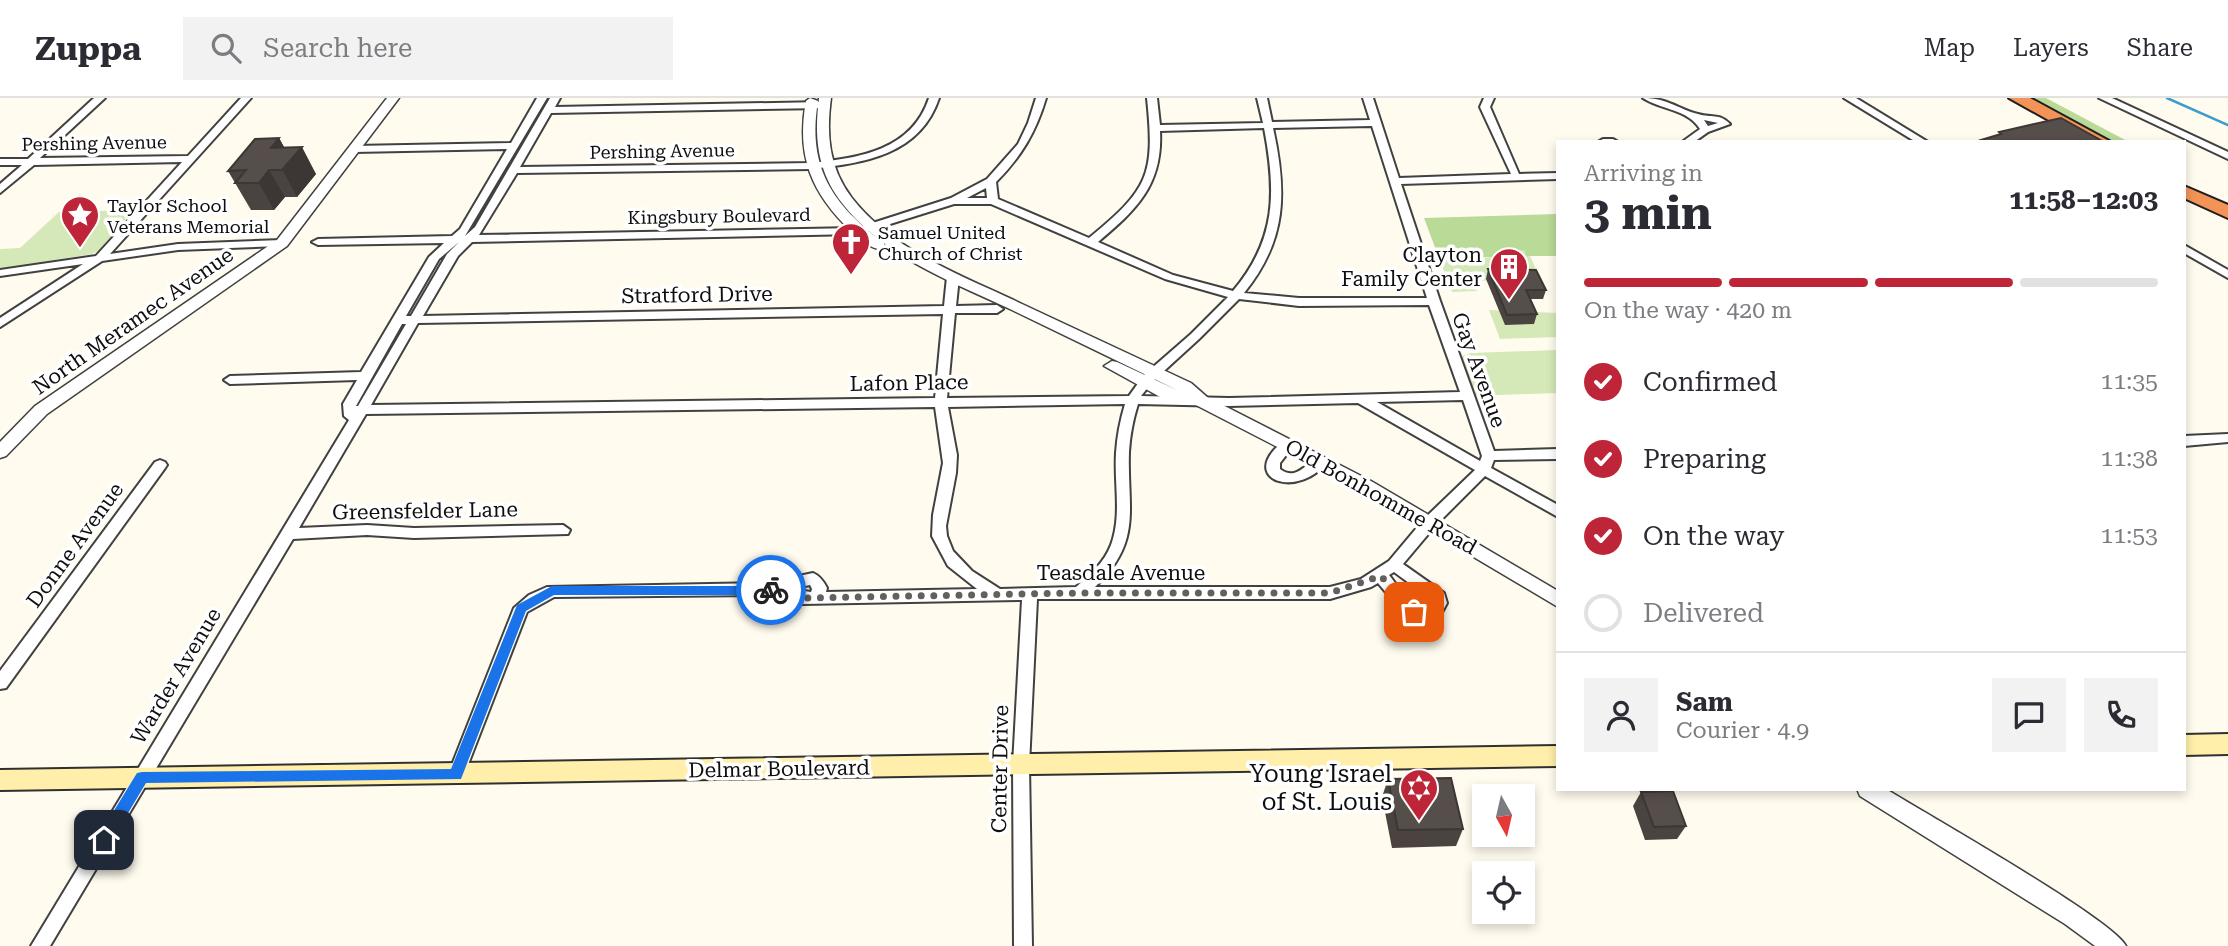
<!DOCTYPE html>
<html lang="en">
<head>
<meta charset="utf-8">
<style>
	body { margin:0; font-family:"Roboto Serif",serif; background:#f2f2f3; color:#2b2b33; height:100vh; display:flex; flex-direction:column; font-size:26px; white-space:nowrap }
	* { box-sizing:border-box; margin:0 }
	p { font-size:23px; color:#7c7c81 }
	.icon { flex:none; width:38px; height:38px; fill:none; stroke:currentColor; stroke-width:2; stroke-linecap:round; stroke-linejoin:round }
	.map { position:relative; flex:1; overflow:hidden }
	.side { position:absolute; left:1556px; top:42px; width:630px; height:651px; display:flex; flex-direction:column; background:#fff; border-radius:0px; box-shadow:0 4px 10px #0003 }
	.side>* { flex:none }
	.needle { width:46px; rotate:172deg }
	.controls { position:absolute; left:1472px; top:686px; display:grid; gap:14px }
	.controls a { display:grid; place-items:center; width:63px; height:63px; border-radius:0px; background:#fff; box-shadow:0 4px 10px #0003; font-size:35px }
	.pin { position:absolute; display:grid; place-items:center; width:60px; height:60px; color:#fff; margin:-30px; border-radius:14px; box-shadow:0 4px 10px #0006 }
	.courier { position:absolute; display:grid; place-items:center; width:70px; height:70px; margin:-35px; border:5px solid #1a73e8; border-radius:50%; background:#fff; color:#222; box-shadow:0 2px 9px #0007 }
	.head em { font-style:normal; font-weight:700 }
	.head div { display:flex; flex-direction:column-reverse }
	.head { display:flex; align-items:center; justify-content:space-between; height:119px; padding:0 28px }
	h1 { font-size:46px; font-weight:700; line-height:52px }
	.bar { display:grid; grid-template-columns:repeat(4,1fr); gap:10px 7px; align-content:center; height:84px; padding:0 28px }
	.bar i { height:9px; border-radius:5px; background:#e1e1e2 }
	.bar .selected { background:#be2538 }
	.bar p { grid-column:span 4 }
	.line { display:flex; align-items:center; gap:18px; padding:0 28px; border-top:2px solid #e1e1e2 }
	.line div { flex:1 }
	.round { display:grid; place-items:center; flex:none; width:74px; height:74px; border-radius:0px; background:#f2f2f3 }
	ol { padding:0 28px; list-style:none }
	li { display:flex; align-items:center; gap:21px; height:77px }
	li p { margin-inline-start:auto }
	li .icon { padding:7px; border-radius:50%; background:#be2538; color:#fff; stroke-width:4 }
	li:last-child { color:#7c7c81 }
	li i { width:38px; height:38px; border:4px solid #e1e1e2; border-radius:50% }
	header { display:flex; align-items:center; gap:42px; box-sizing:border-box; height:98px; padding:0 35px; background:#fff; border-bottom:2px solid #e1e1e2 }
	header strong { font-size:33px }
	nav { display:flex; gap:38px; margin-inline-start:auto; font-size:24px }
	.search { width:490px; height:63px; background:#f2f2f3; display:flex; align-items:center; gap:18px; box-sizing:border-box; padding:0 24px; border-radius:0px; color:#7c7c81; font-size:26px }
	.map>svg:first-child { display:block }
</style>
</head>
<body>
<header>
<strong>Zuppa</strong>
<div class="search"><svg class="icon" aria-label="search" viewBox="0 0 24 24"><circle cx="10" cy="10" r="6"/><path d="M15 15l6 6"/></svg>Search here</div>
<nav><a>Map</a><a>Layers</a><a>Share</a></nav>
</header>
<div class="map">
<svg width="2228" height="848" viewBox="0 0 2228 848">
	<rect width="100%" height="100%" fill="#fffbee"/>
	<!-- green -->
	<g fill="#d5e9b8">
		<polygon points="135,112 98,153 92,156 0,171 0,151 20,150 59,114"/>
		<polygon points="1453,151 1456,160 1512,159 1513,152 1524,152 1526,158 1530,158 1540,180 1474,183 1477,193 1452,194 1439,160 1445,159 1442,152"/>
		<polygon points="1489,212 1557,215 1557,239 1500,241"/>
		<polygon points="1557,252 1557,295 1473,298 1459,259 1471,255"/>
	</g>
	<!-- forest -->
	<g fill="#bada97">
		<polygon points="2028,0 2046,0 2129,44 2114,44"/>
		<polygon points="1557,116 1557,158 1526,158 1524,152 1511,154 1513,159 1456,159 1452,151 1442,152 1445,159 1439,160 1424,120"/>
	</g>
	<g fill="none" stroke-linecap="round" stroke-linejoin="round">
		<!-- stream -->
		<polyline stroke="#3a9dce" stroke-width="2.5" points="2167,0 2228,27"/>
		<defs>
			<g id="minor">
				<polygon points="94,0 105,0 40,60 188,58 241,0 251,0 110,156 178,146 282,142 288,145 282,148 178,152 102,163 0,229 0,220 83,166 0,178 0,172 96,158 182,64 34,67 0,95 0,86 22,67 0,67 0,61 28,61"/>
				<path d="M537,0H547L465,138L475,129L550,0H560L555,9L823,4L828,7L823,10L551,15L520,69L811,65C860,60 912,52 929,0H939C920,57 864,65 811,71L517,75L479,137L857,130L951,100L987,81L1018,46L1028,25L1036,0H1046C1036,34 1021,59 996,84L998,101L1089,140C1149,91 1155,77 1147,0H1157L1160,27L1263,25L1257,0H1267L1272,24L1370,22L1363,0H1373L1399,80L1511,76L1480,9L1484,0H1494L1490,9L1519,76L1558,75V81L1401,86L1440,203L1494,353L1558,351V361L1494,362L1491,370L1558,407V419L1485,378L1435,428L1403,466L1444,495L1447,505L1440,518C1410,527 1395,505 1378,485L1371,489L1330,501H1037L1029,667L1032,848H1014L1013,667L1022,502L803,506L766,497L554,499L527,514L462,682L456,684L450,682L448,677L514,510L529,497L547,489L766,485L813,475C820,478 824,484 827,490L826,494L977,491L948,468L932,438L933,417L943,365L935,309L366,316L299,430L367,427L414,430L563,427L570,432L568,436L414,440L367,437L293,441L50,848H31L349,322L344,318L343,306L357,282L230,286L224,282L230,278L361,274L429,159L444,145L318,147L312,144L318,141L452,138L460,131L507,51L354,54L349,51L354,48L511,45ZM1372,28L1427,200H1299L1244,195C1287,142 1287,94 1273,30ZM1264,30C1276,93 1277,141 1233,193L1173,177L1098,144C1136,112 1163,87 1160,33ZM986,90L987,100H967ZM954,106H991L1165,181L1228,199L1191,236L1144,277L1129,298L947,300L955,215H997L1003,211L997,207L956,208L959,179L953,176L947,179L944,208L423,218L458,158L472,144L858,136ZM459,144L447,156L411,218H406L439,161ZM1239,201L1299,208L1429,207L1460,294L1229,300L1141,298L1153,283L1199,241ZM943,216L935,300L371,307L418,225ZM402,226H406L358,308H356ZM1463,302L1482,358L1480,363L1377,304ZM1358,305L1475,372L1425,420L1389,463L1361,481L1330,489H1095C1143,443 1127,411 1129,354C1130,337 1133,322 1138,306L1229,308ZM1125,306C1120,323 1117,338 1116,355C1114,386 1122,417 1111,447C1104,465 1090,477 1076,489L1000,491L972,473L953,453L947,438L946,428L956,375L957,357L948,309ZM1394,474L1432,502L1430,509C1411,510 1400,491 1389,477ZM810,487L812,491L811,494L791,491Z"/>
				<path d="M1643,0C1668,0 1678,11 1698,16C1712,20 1719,15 1730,26L1708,34L1694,44H1682L1700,31C1688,11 1661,12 1643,0ZM1704,22L1718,25L1708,28Z"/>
				<polygon points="1844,0 1856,0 1928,44 1916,44"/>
				<polygon points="2099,0 2112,0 2228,54 2228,61"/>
				<polygon points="1603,41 1613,41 1618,44 1598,44"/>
				<polygon points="2184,147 2228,172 2228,180 2184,155"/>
				<polygon points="2228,336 2228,344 2184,348 2184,338"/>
				<path d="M1287,342L1294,347L1280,365V371C1297,384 1306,364 1321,358L1328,363C1300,400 1246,384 1274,352C1278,348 1281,345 1287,342Z"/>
				<polygon points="160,362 165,364 167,367 165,370 6,590 0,591 0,573 155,364"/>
			</g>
			<g id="tertiary">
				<polygon points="387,0 399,0 287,148 47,316 6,358 0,360 0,344 35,308 277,142"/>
				<path d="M810,0L818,3C807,69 832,106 884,145V151C872,153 861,141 852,134C811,95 796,58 806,3Z"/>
				<path d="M819,0H831C826,37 829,70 852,100C894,154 964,178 1022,206C1078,232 1135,259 1191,285L1207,299L1371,383L1558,493V509L1359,391L1194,306L1162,300L1104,268L1112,263L1117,264L1179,293C1124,266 1068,239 1012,212C952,184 884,159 842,105C817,73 814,39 819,0Z"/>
				<path d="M1857,691H1886C1923,714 2114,822 2126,848H2095L2065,826L1860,698Z"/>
			</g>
			<g id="secondary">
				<polygon points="2228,636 2228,656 2184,657 2184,637"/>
				<polygon points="1558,648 1558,668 0,692 0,672"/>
			</g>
			<g id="motorway">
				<polygon points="2009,0 2030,0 2111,44 2088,44"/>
				<polygon points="2184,88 2228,107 2228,120 2184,100"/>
			</g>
		</defs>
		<!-- minor casing -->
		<use href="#minor" stroke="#414141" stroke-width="4"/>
		<!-- tertiary casing -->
		<use href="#tertiary" stroke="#414141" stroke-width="3"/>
		<!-- secondary casing -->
		<use href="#secondary" stroke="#303030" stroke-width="4"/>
		<!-- motorway casing -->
		<use href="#motorway" stroke="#1f1f1f" stroke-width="4"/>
		<!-- minor -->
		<use href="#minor" fill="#fff" fill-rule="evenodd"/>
		<!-- tertiary -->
		<use href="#tertiary" fill="#fff" fill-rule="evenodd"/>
		<!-- secondary -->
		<use href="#secondary" fill="#ffefaa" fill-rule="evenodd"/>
		<!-- motorway -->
		<use href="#motorway" fill="#f49357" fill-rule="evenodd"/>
	</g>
	<!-- wall -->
	<g fill="#4a4340">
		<polygon points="279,40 284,49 316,76 297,99 285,99 274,112 251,112 228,73"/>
		<polygon points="1488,171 1546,192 1543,201 1530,201 1537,216 1534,226 1505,227 1486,181"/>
		<polygon points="1388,681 1463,731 1456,748 1392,750 1382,699"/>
		<polygon points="1641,694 1686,728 1677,741 1645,742 1633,708"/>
	</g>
	<!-- shaded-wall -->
	<g fill="#3c3734">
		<polygon points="279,40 291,62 302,49 316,76 297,99 271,50"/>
		<polygon points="269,72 285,99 274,112 259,85"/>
	</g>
	<!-- building -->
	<g fill="#564e4a" stroke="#3c3734" stroke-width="2">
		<polygon points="2061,20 2104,44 1985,44 1981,42 2001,36 1999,34"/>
		<polygon points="279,40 271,50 302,49 282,72 269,72 259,85 235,85 246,72 228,73 255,41"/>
		<polygon points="1488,171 1536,172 1546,192 1526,192 1537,216 1507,217"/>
		<polygon points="1451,680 1463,731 1398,732 1388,681"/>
		<polygon points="1673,693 1686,728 1654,729 1641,694"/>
	</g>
	<!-- route -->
	<polygon fill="#1a73e8" points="552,488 771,488 777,492 771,497 554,497 526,513 461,681 146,685 109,747 99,747 99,737 137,675 142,674 451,671 517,507"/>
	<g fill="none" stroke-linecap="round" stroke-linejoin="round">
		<!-- done -->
		<path stroke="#62615c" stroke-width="7" stroke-dasharray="0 12.6" d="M771,492L803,500L1080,495H1330L1381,478C1392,490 1401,505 1414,514"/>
	</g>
	<!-- icons -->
	<defs>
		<symbol id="sight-pin" viewBox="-11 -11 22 30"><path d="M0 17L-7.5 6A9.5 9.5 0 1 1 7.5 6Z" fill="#be2538" stroke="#fff"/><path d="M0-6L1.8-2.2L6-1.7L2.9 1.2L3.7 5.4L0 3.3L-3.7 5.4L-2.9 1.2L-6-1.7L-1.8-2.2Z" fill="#fff"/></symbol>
		<symbol id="church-pin" viewBox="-11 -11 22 30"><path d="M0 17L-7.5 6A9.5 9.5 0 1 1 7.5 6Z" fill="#be2538" stroke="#fff"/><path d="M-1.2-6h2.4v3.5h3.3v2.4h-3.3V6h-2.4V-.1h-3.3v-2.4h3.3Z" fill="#fff"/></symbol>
		<symbol id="building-pin" viewBox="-11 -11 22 30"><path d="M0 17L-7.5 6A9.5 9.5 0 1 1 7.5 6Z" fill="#be2538" stroke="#fff"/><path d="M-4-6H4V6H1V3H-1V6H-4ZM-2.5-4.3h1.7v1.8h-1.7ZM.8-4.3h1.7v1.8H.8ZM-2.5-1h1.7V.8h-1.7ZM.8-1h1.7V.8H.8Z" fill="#fff"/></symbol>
		<symbol id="synagogue-pin" viewBox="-11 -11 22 30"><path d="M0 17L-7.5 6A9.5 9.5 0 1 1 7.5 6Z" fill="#be2538" stroke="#fff"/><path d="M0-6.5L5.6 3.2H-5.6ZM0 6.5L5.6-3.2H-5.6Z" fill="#fff"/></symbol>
	</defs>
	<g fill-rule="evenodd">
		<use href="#sight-pin" x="58" y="95" width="44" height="60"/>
		<use href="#church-pin" x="829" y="122" width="44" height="60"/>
		<use href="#building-pin" x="1487" y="147" width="44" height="60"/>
		<use href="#synagogue-pin" x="1397" y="668" width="44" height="60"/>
	</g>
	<g text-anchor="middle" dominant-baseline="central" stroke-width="7" stroke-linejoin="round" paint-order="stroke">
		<!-- far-street labels -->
		<g font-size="18" fill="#0e0e0e" stroke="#fff">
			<text transform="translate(94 45) rotate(-1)">Pershing Avenue</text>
			<text transform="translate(662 53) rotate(-1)">Pershing Avenue</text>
			<text transform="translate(719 118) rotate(-1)">Kingsbury Boulevard</text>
		</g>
		<!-- far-poi labels -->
		<g font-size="18" fill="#0e0e0e" stroke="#fff" text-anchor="start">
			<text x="107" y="107">Taylor School<tspan x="107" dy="21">Veterans Memorial</tspan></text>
			<text x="878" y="134">Samuel United<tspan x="878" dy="21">Church of Christ</tspan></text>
		</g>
		<!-- poi labels -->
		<g font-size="21" fill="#0e0e0e" stroke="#fff" text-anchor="end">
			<text x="1482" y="157">Clayton<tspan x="1482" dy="24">Family Center</tspan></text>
		</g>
		<!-- street labels -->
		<g font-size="21" fill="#0e0e0e" stroke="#fff">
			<text transform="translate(697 197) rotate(-1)">Stratford Drive</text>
			<text transform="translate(133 223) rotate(-35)">North Meramec Avenue</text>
			<text transform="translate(1479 272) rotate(70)">Gay Avenue</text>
			<text transform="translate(909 285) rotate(-1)">Lafon Place</text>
			<text transform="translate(1381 399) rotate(29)">Old Bonhomme Road</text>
			<text transform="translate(425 413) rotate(-1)">Greensfelder Lane</text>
			<text transform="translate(75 447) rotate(-54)">Donne Avenue</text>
			<text x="1121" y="475">Teasdale Avenue</text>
			<text transform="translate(176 578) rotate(-59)">Warder Avenue</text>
			<text transform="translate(779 671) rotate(-1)">Delmar Boulevard</text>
			<text transform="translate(1000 671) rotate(-89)">Center Drive</text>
		</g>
		<!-- near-poi labels -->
		<g font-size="24" fill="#0e0e0e" stroke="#fff" text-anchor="end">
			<text x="1392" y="676">Young Israel<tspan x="1392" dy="28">of St. Louis</tspan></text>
		</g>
	</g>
</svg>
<div class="controls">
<a><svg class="needle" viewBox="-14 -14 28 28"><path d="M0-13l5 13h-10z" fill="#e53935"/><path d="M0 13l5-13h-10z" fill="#7c7c81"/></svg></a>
<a><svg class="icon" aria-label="locate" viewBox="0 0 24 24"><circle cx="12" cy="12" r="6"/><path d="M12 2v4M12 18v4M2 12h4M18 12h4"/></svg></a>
</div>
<div class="pin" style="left:1414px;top:514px;background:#ea580c"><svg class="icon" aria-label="bag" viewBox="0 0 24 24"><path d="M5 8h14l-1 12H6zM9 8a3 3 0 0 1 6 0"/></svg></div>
<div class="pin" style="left:104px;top:742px;background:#1f2937"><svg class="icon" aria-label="home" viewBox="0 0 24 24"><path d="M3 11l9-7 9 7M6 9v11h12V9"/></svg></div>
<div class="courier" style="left:771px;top:492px"><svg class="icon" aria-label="bike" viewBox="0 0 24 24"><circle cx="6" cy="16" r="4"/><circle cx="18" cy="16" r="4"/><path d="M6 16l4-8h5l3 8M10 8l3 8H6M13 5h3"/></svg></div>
<section class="side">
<div class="head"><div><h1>3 min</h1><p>Arriving in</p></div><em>11:58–12:03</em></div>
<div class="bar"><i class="selected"></i><i class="selected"></i><i class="selected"></i><i></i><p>On the way · 420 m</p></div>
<ol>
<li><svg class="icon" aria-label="check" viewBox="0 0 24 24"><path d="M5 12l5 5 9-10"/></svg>Confirmed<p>11:35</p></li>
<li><svg class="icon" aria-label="check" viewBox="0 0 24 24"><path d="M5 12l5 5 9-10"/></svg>Preparing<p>11:38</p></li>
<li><svg class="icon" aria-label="check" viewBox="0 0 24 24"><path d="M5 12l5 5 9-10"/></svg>On the way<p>11:53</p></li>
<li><i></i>Delivered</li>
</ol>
<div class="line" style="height:126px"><a class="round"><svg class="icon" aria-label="person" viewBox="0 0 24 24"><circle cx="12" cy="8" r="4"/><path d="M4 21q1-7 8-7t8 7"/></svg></a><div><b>Sam</b><p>Courier · 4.9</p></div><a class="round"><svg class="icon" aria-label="chat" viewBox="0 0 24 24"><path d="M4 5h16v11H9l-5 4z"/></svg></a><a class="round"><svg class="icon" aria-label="phone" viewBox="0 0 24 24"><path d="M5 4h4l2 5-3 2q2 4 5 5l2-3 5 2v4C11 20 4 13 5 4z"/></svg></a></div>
</section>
</div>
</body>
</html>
